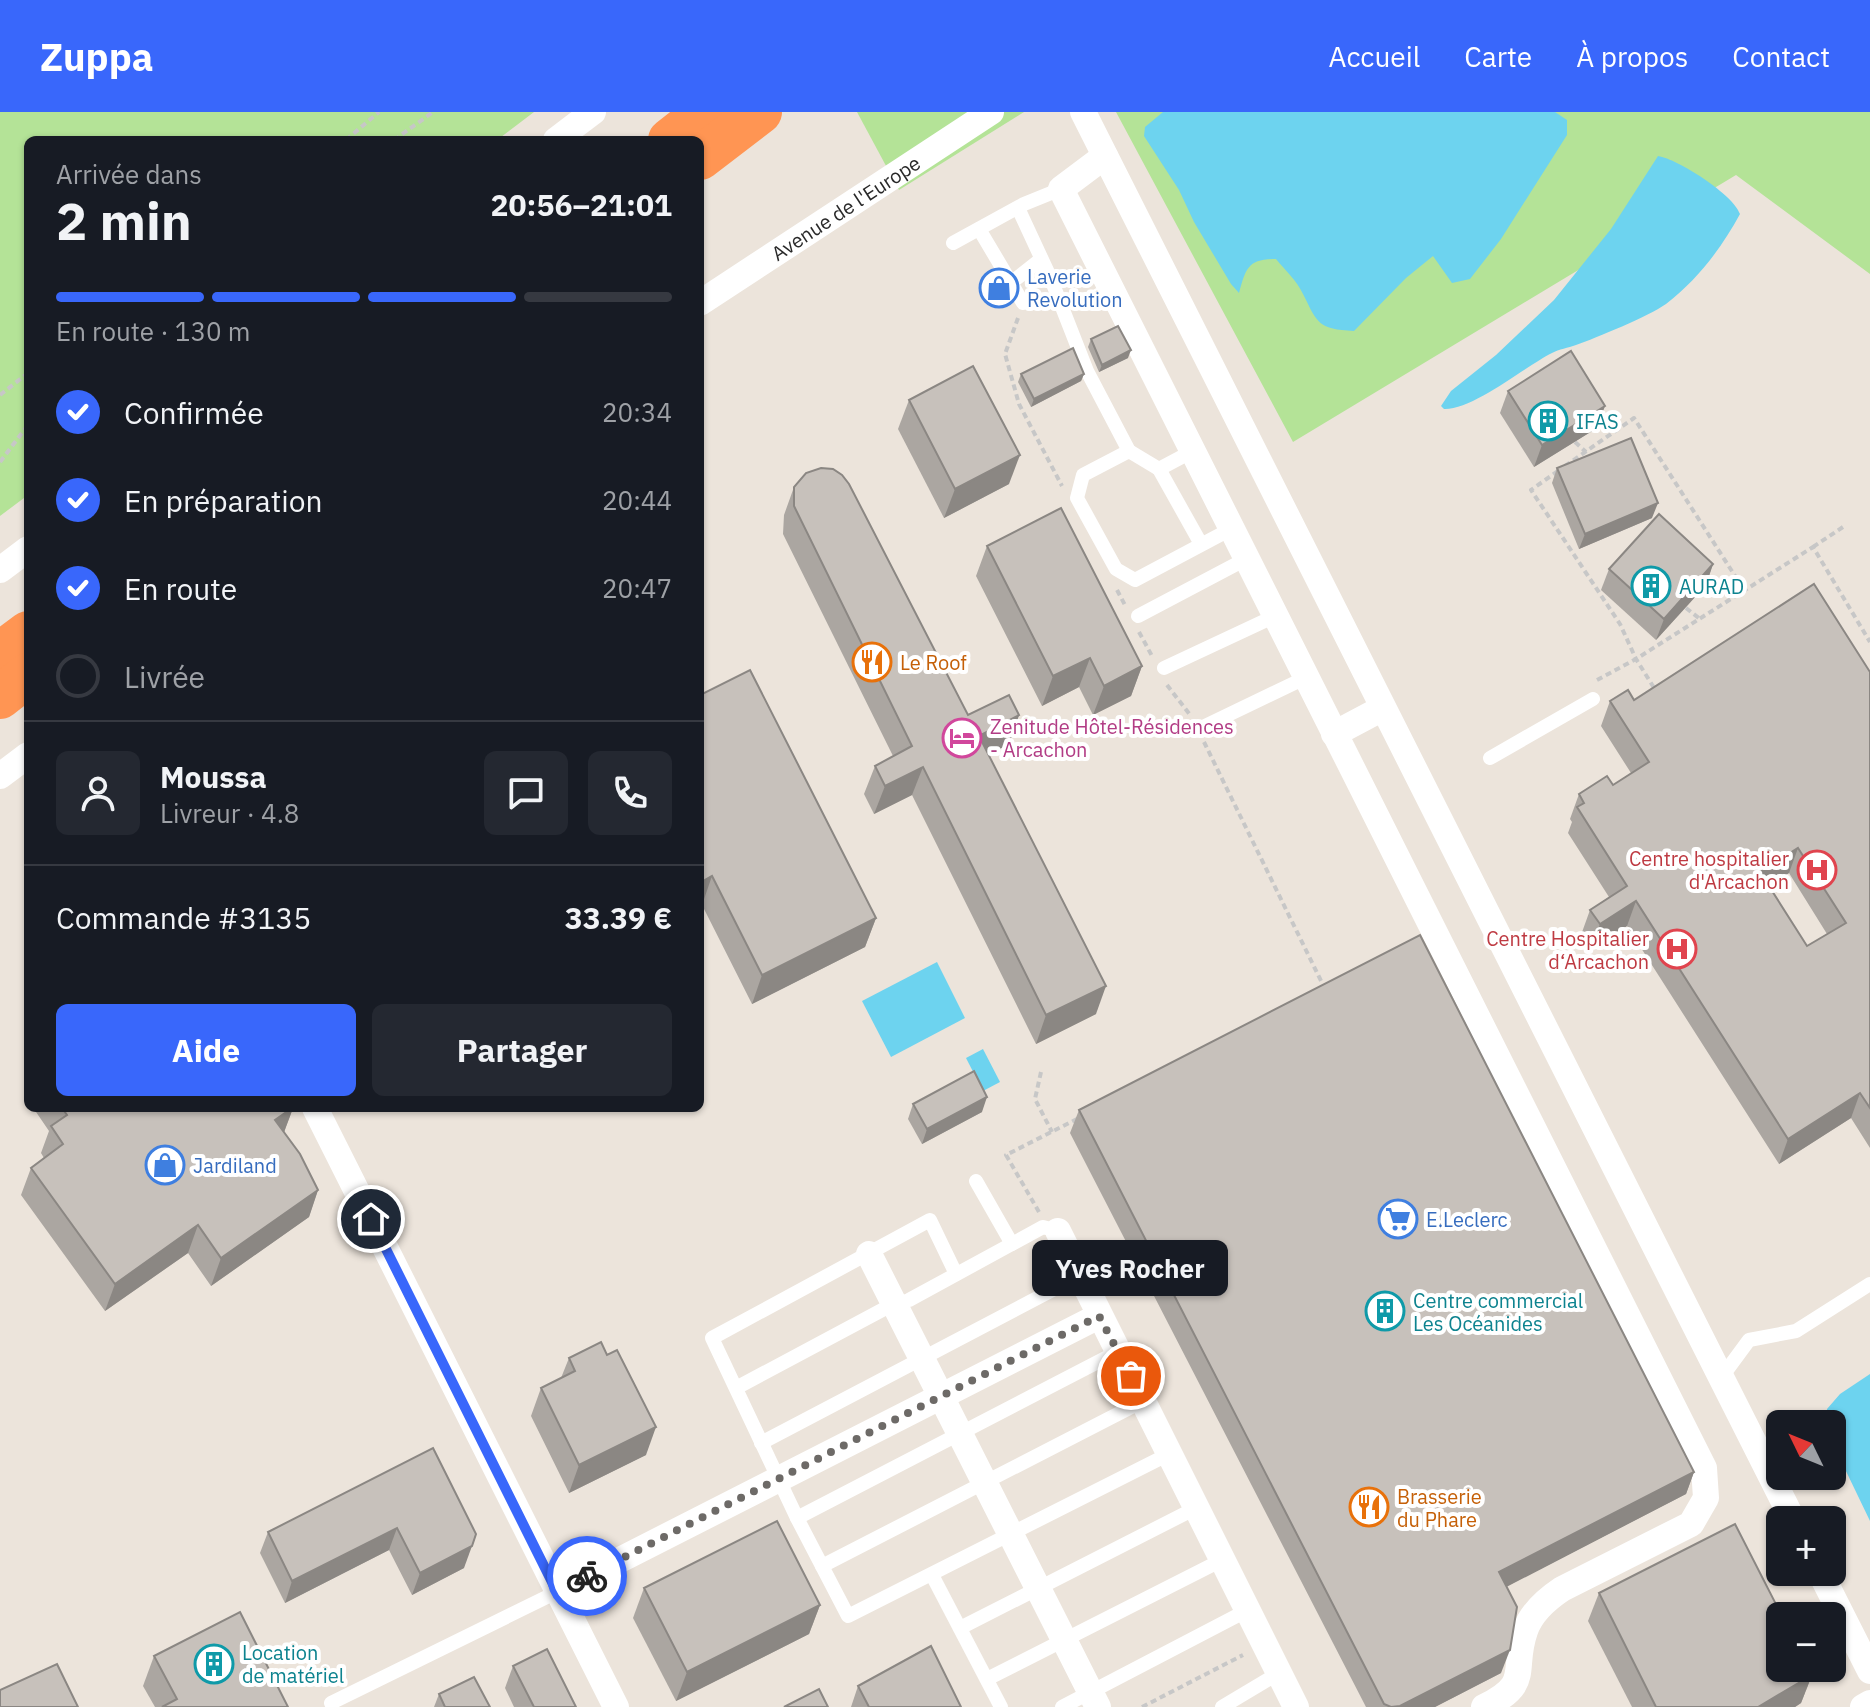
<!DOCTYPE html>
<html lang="fr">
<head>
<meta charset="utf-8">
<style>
	body { margin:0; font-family:"IBM Plex Sans",sans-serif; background:#242831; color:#f1f3f6; height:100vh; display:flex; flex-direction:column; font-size:30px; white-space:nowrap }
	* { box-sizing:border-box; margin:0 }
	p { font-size:26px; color:#9ea1a6 }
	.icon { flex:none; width:44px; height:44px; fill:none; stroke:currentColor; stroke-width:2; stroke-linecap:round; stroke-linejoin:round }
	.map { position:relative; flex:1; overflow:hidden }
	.drawer { position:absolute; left:24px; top:24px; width:680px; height:976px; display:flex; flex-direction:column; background:#171b24; border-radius:12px; box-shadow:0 2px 6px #0004 }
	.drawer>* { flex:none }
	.needle { width:52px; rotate:313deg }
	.tools { position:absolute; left:1766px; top:1298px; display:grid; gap:16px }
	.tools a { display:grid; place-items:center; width:80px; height:80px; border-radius:12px; background:#171b24; box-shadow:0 2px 6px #0004; font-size:40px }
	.pin { position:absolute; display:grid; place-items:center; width:68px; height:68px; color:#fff; margin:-34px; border:4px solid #fff; border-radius:50%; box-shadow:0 2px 8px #0007 }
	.courier { position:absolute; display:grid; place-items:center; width:80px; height:80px; margin:-40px; border:6px solid #3967fb; border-radius:50%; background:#fff; color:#222; box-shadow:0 2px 10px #0007 }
	.bubble { position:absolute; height:56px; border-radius:12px; background:#171b24; box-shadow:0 2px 6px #0004; font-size:26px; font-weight:800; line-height:56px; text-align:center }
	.headline em { font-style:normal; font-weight:800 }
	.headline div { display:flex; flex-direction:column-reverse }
	.headline { display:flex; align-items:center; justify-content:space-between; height:136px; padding:0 32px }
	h1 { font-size:52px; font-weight:800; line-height:60px }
	.bar { display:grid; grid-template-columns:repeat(4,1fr); gap:12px 8px; align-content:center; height:96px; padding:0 32px }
	.bar i { height:10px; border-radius:6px; background:#363941 }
	.bar .current { background:#3967fb }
	.bar p { grid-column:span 4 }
	.line { display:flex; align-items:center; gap:20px; padding:0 32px; border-top:2px solid #363941 }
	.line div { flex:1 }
	.round { display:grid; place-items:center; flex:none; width:84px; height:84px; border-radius:12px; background:#242831 }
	ol { padding:0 32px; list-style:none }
	li { display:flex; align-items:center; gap:24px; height:88px }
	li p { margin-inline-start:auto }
	li .icon { padding:8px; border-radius:50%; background:#3967fb; color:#fff; stroke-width:4 }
	li:last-child { color:#9ea1a6 }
	li i { width:44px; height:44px; border:4px solid #363941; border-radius:50% }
	.primary-button { display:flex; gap:16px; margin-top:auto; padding:16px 32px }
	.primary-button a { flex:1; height:92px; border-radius:12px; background:#3967fb; color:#fff; font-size:32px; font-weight:800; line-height:92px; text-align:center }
	.primary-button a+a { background:#242831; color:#f1f3f6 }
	header { display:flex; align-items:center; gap:48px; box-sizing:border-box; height:112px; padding:0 40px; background:#3967fb; color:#fff }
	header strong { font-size:38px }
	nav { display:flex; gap:44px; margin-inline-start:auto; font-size:28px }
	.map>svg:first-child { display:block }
</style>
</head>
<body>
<header>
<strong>Zuppa</strong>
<nav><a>Accueil</a><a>Carte</a><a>À propos</a><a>Contact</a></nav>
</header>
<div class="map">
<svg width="1870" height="1595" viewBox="0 0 1870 1595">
	<rect width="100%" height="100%" fill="#ece4db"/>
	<!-- green -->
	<g fill="#b4e397">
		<polygon points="0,0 534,0 497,28 28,28 28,383 0,404"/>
		<polygon points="857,0 1024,0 899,78"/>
		<polygon points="1116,0 1870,0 1870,162 1736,63 1293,330"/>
	</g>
	<!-- water -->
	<g fill="#6dd3ef">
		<path d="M1163,0H1555L1567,8V23L1501,127L1470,167L1452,171L1433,144L1406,166L1354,219C1318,217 1318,212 1303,182C1297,169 1285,158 1276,147C1248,147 1246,156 1239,181L1231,172L1194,110L1179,78L1144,24L1145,15Z"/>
		<path d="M1658,44C1678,47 1734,83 1740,102C1721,137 1697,168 1666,192C1649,204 1596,226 1576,233C1568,236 1559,237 1552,241C1524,255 1473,298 1444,297L1441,294L1451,279L1496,243L1554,188L1611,117Z"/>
		<polygon points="937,850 965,906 891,945 862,889"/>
		<polygon points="983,937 1000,970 983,979 966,946"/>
		<polygon points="1870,1262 1870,1409 1832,1330 1832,1312 1826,1312 1827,1297 1840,1282"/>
	</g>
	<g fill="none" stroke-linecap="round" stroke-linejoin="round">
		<!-- path -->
		<g stroke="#c7c7c7" stroke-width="4" stroke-dasharray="6 4" stroke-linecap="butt">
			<polyline points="346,28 379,0"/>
			<polyline points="394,28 433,0"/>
			<polyline points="1018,206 1005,242 1019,292 1062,374"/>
			<polyline points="0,283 28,261"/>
			<polyline points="1575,330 1586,340"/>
			<polyline points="0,350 28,313"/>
			<polyline points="1565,354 1634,306 1744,478"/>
			<polyline points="1558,359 1531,378 1620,512 1636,547 1656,579"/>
			<polyline points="1813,435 1843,415"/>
			<polyline points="1117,478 1126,495"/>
			<polyline points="1686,496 1700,507"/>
			<polyline points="1139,520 1152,544"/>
			<polyline points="1597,568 1636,547 1813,435 1870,530"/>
			<polyline points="1167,573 1191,604"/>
			<polyline points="1204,630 1325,877"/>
			<polyline points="1041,960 1035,987 1052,1020"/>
			<polyline points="1039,1100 1006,1043 1079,1006"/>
			<polyline points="1142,1595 1243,1543"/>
		</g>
		<!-- lane -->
		<g stroke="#fff" stroke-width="14">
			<polyline points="1018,96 1051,167 1087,259 1129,339"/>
			<polyline points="979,117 1023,191"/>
			<polyline points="953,131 1024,92 1061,77"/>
			<polyline points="1012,170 1040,148"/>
			<polyline points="1191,340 1159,357 1129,339 1083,363 1077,386 1116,457 1135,468 1231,417"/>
			<polyline points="1159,357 1201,432"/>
			<polyline points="1138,504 1246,447"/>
			<polyline points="1164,556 1275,504"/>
			<polyline points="1205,614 1305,566"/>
			<polyline points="1490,646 1593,587"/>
			<polyline points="976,1069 1012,1132"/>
			<polyline points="956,1162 930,1108 712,1226 797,1406 848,1504 1169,1342"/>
			<polyline points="1721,1266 1749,1228 1796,1219 1870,1172"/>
			<polyline points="736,1276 884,1197 909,1188 1043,1115 1058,1119"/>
			<polyline points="761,1331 1079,1164"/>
			<polyline points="797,1406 1119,1239"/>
			<polyline points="822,1454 1143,1289"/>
			<polyline points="932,1463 1001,1595"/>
			<polyline points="960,1516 1196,1396"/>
			<polyline points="987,1567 1222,1448"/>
			<polyline points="331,1591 557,1480"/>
			<polyline points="1062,1595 1248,1498"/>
			<polyline points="1222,1595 1279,1561"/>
		</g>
		<!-- street -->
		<g stroke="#fff" stroke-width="26">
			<polyline points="1083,0 1793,1408"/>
			<polyline points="556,28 593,0"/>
			<path d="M1105,44L1061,77L1704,1356L1706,1386L1691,1412L1562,1477C1547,1487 1531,1501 1525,1519C1511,1559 1533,1571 1484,1595"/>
			<path id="s1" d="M700,191L991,0"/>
			<polyline points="0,458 28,437"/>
			<polyline points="1334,622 1383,596"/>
			<polyline points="0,664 28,643"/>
			<polyline points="315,996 616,1595"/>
			<polyline points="1058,1119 1296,1595"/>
			<polyline points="869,1142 1098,1595"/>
			<polyline points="1820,1460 1870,1559"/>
			<polyline points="557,1480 1099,1204"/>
			<polyline points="1863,1595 1870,1591"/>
		</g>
		<!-- highway -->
		<g stroke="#ff9553" stroke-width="44">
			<polyline points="670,28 706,0"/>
			<polyline points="700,46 760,0"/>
			<polyline points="0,542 28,521"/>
			<polyline points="0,585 28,563"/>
		</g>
	</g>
	<!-- wall -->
	<g fill="#aba6a1" fill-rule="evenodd">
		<polygon points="1091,227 1128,246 1099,260 1088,235"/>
		<polygon points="1021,262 1084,262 1081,269 1031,295 1018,270"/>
		<polygon points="1508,279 1597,316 1534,355 1500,301"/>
		<polygon points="909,288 1009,372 944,406 898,317"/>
		<polygon points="1557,356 1652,406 1579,437 1552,371"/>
		<polygon points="794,375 968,603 1019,603 1009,632 988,643 1096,902 1036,932 912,683 874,702 864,682 875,654 893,644 783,422 784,403"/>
		<polygon points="987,434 1142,554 1131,584 1093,603 1079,575 1042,594 976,464"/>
		<polygon points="1713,452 1706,473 1656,528 1601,478 1609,457"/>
		<path d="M1870,560V1036L1851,1006L1779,1052L1627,814L1591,837L1581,823L1590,798L1609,785L1568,721L1572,710L1570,707L1579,682L1613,673L1631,661L1601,614L1610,589L1634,588ZM1789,761L1827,822L1807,834L1769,774Z"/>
		<polygon points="700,583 876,806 865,835 752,892 702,793 700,794"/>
		<polygon points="913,992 982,1000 922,1032 908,1007"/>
		<polygon points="34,996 293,996 284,1020 318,1078 309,1105 211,1174 188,1141 105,1199 21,1083 31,1056 44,1046 41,1041 49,1019 34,997"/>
		<polygon points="1079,998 1694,1360 1686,1382 1507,1474 1501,1561 1435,1595 1366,1595 1070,1021"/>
		<polygon points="569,1246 646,1343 569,1381 531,1304 541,1276 561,1266"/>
		<polygon points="433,1336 464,1456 412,1483 389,1438 285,1491 260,1441 268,1420"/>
		<polygon points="644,1476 820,1493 809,1522 676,1589 633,1506"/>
		<polygon points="1599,1481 1812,1563 1801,1591 1795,1595 1632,1595 1588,1509"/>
		<polygon points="154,1544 288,1595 155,1595 143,1574"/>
		<polygon points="513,1554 576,1595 514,1595 505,1576"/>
		<polygon points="858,1574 961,1595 851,1595"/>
		<polygon points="439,1582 490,1595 434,1595"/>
	</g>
	<!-- shaded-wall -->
	<g fill="#8b8783">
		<polygon points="1131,238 1128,246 1099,260 1102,253"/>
		<polygon points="1084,262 1081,269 1031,295 1034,287"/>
		<polygon points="1605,294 1597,316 1534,355 1542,333"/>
		<polygon points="1020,343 1009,372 944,406 955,377"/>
		<polygon points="1658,391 1652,406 1579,437 1585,422"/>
		<polygon points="1713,452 1706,473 1656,528 1664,507"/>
		<polygon points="1090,546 1079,575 1042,594 1053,564"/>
		<polygon points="1142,554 1131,584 1093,603 1104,574"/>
		<polygon points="1019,603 1009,632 969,653 979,624"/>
		<polygon points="923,655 912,683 874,702 885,674"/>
		<polygon points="1798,736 1789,761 1751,785 1760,760"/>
		<polygon points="712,764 702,793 700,794 700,777 703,769"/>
		<polygon points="1636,789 1627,814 1591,837 1600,812"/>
		<polygon points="876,806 865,835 752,892 762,863"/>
		<polygon points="1106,874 1096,902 1036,932 1046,903"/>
		<polygon points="1860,981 1851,1006 1779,1052 1788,1027"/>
		<polygon points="987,985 982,1000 922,1032 927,1017"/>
		<polygon points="293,996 283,1023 275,1008"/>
		<polygon points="318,1078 309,1105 211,1174 221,1146"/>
		<polygon points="198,1113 188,1141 105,1199 115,1172"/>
		<polygon points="656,1315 646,1343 569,1381 579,1353"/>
		<polygon points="1694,1360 1686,1382 1491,1483 1499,1460"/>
		<polygon points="397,1416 389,1438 285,1491 292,1469"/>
		<polygon points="472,1434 464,1456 412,1483 420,1461"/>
		<polygon points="820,1493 809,1522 676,1589 687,1560"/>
		<polygon points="1510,1538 1501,1561 1435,1595 1399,1595"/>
		<polygon points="1812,1563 1801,1591 1795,1595 1758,1595"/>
	</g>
	<!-- building -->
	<g fill="#c7c1bb" stroke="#8b8783" stroke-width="2" fill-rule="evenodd">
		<polygon points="1118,214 1131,238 1102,253 1091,227"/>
		<polygon points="1073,236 1084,262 1034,287 1021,262"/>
		<polygon points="1571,239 1605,294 1542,333 1508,279"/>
		<polygon points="973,254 1020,343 955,377 909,288"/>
		<polygon points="1631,326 1658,391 1585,422 1557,356"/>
		<polygon points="821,356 833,357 842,363 849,372 968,603 1009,583 1019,603 979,624 1106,874 1046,903 923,655 885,674 875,654 912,634 794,394 794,375 806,361"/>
		<polygon points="1061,396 1142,554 1104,574 1090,546 1053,564 987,434"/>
		<polygon points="1659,402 1713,452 1664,507 1609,457"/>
		<path d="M1814,472L1870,560V996L1860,981L1788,1027L1636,789L1600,812L1590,798L1627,774L1577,695L1584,691L1579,682L1607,664L1613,673L1649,650L1610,589L1628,578L1634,588ZM1798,736L1846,811L1807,834L1760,760Z"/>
		<polygon points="750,558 876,806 762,863 712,764 703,769 700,762 700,583"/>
		<polygon points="1420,823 1694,1360 1499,1460 1517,1495 1510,1538 1400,1594 1391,1595 1384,1592 1079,998"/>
		<polygon points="974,959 987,985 927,1017 913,992"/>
		<polygon points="62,996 292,996 275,1008 300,1042 318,1078 221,1146 198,1113 115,1172 31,1056 63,1032 51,1014 67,1003"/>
		<polygon points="601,1230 607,1243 617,1238 656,1315 579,1353 541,1276 575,1259 569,1246"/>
		<polygon points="433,1336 476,1422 472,1434 420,1461 397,1416 292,1469 268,1420"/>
		<polygon points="777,1409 820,1493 687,1560 644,1476"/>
		<polygon points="1735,1412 1782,1504 1780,1504 1780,1556 1808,1556 1812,1563 1758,1595 1656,1595 1599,1481"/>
		<polygon points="240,1500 288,1595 162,1595 177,1587 154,1544"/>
		<polygon points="931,1534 961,1595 869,1595 858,1574"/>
		<polygon points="547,1537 576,1595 534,1595 513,1554"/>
		<polygon points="57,1552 78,1595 0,1595 0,1578"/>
		<polygon points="474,1565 490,1595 445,1595 439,1582"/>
		<polygon points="819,1577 828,1595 784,1595"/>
	</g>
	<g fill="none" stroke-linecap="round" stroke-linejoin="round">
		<!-- done -->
		<polyline stroke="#6d6a67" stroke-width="8" stroke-dasharray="0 14.4" points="587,1464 1099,1204 1131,1264"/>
		<!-- route -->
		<polyline stroke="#3967fb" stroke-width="10" points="371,1107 557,1480 587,1464"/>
	</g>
	<!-- icons -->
	<defs>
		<symbol id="shop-ring" viewBox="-11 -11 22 22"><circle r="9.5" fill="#fff" stroke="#3f7fe0" stroke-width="1.5"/><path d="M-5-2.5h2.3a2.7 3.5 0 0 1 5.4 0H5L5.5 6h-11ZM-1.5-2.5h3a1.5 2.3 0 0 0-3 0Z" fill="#3f7fe0"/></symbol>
		<symbol id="building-ring" viewBox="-11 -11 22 22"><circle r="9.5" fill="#fff" stroke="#0f9aa8" stroke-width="1.5"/><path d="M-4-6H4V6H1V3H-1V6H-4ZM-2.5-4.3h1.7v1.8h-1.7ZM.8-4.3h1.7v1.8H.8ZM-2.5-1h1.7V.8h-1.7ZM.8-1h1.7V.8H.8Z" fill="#0f9aa8"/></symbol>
		<symbol id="restaurant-ring" viewBox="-11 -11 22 22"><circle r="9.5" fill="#fff" stroke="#e8710a" stroke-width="1.5"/><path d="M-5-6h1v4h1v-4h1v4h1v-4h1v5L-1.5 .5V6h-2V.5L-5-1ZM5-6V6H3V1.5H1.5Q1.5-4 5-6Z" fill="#e8710a"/></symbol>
		<symbol id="hotel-ring" viewBox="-11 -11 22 22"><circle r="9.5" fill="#fff" stroke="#d1479c" stroke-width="1.5"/><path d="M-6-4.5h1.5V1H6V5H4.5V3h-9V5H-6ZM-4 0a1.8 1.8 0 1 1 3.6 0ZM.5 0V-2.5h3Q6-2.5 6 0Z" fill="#d1479c"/></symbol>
		<symbol id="hospital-ring" viewBox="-11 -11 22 22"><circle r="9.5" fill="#fff" stroke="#e0444e" stroke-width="1.5"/><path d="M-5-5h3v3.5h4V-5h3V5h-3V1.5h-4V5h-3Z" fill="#e0444e"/></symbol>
		<symbol id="supermarket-ring" viewBox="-11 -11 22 22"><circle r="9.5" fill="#fff" stroke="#3f7fe0" stroke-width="1.5"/><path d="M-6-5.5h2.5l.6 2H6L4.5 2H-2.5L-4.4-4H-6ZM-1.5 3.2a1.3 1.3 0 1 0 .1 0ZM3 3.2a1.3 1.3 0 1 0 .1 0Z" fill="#3f7fe0"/></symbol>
	</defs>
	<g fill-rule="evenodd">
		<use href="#shop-ring" x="977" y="154" width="44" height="44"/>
		<use href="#building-ring" x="1526" y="287" width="44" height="44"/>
		<use href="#building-ring" x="1629" y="452" width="44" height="44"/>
		<use href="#restaurant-ring" x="850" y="528" width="44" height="44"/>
		<use href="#hotel-ring" x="940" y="604" width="44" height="44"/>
		<use href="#hospital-ring" x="1795" y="736" width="44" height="44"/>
		<use href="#hospital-ring" x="1655" y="815" width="44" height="44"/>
		<use href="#shop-ring" x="143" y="1031" width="44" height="44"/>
		<use href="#supermarket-ring" x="1376" y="1085" width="44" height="44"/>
		<use href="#building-ring" x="1363" y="1177" width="44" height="44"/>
		<use href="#restaurant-ring" x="1347" y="1373" width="44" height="44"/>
		<use href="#building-ring" x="192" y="1530" width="44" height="44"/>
	</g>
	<g text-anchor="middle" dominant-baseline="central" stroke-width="8" stroke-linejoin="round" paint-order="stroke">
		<!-- street labels -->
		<g font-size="20" fill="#292929" stroke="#fff">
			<text stroke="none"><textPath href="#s1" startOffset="174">Avenue de l'Europe</textPath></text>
		</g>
		<!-- shop labels -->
		<g font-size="20" fill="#366cbe" stroke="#fff" text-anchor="start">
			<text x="1027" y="164">Laverie<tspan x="1027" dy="23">Revolution</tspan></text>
			<text x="193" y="1053">Jardiland</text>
			<text x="1426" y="1107">E.Leclerc</text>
		</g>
		<!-- culture labels -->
		<g font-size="20" fill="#0d838f" stroke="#fff" text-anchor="start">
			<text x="1576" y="309">IFAS</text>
			<text x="1679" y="474">AURAD</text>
			<text x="1413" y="1188">Centre commercial<tspan x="1413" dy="23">Les Océanides</tspan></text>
			<text x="242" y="1540">Location<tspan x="242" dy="23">de matériel</tspan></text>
		</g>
		<!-- food labels -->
		<g font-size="20" fill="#c56008" stroke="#fff" text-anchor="start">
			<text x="900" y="550">Le Roof</text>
			<text x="1397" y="1384">Brasserie<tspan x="1397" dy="23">du Phare</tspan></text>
		</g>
		<!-- hotel labels -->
		<g font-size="20" fill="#b23c85" stroke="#fff" text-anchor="start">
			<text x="990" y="614">Zenitude Hôtel-Résidences<tspan x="990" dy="23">- Arcachon</tspan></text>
		</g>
		<!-- health labels -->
		<g font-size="20" fill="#be3a42" stroke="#fff" text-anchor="end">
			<text x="1789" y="746">Centre hospitalier<tspan x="1789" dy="23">d'Arcachon</tspan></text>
			<text x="1649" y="826">Centre Hospitalier<tspan x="1649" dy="23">d‘Arcachon</tspan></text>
		</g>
	</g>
</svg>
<div class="tools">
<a><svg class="needle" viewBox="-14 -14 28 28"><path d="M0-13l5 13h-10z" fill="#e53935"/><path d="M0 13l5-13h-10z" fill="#9ea1a6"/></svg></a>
<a>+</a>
<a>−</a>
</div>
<div class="pin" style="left:1131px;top:1264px;background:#ea580c"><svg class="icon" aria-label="bag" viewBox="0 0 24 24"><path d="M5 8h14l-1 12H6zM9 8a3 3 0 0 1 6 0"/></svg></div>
<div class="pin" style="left:371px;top:1107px;background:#1f2937"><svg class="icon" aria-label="home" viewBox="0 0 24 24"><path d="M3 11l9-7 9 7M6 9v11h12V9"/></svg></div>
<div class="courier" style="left:587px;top:1464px"><svg class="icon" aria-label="bike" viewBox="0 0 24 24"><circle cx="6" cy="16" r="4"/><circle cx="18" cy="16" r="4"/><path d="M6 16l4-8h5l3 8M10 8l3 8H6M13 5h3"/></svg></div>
<div class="bubble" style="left:1032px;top:1128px;width:196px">Yves Rocher</div>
<section class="drawer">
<div class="headline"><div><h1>2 min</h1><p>Arrivée dans</p></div><em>20:56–21:01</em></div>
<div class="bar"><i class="current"></i><i class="current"></i><i class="current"></i><i></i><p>En route · 130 m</p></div>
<ol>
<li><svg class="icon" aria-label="check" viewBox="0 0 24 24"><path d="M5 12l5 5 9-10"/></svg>Confirmée<p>20:34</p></li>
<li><svg class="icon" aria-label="check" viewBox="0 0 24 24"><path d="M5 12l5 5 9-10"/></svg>En préparation<p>20:44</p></li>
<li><svg class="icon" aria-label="check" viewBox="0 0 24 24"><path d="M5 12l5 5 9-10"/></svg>En route<p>20:47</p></li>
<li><i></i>Livrée</li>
</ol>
<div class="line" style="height:144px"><a class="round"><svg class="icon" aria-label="person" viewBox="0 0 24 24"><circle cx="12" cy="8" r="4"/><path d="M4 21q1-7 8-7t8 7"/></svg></a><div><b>Moussa</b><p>Livreur · 4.8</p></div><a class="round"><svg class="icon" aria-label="chat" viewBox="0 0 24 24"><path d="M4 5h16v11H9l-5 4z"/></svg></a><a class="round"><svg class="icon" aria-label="phone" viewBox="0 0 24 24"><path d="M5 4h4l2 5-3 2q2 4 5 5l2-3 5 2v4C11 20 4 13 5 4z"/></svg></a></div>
<div class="line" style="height:104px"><div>Commande #3135</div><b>33.39 €</b></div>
<div class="primary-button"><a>Aide</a><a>Partager</a></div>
</section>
</div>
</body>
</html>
